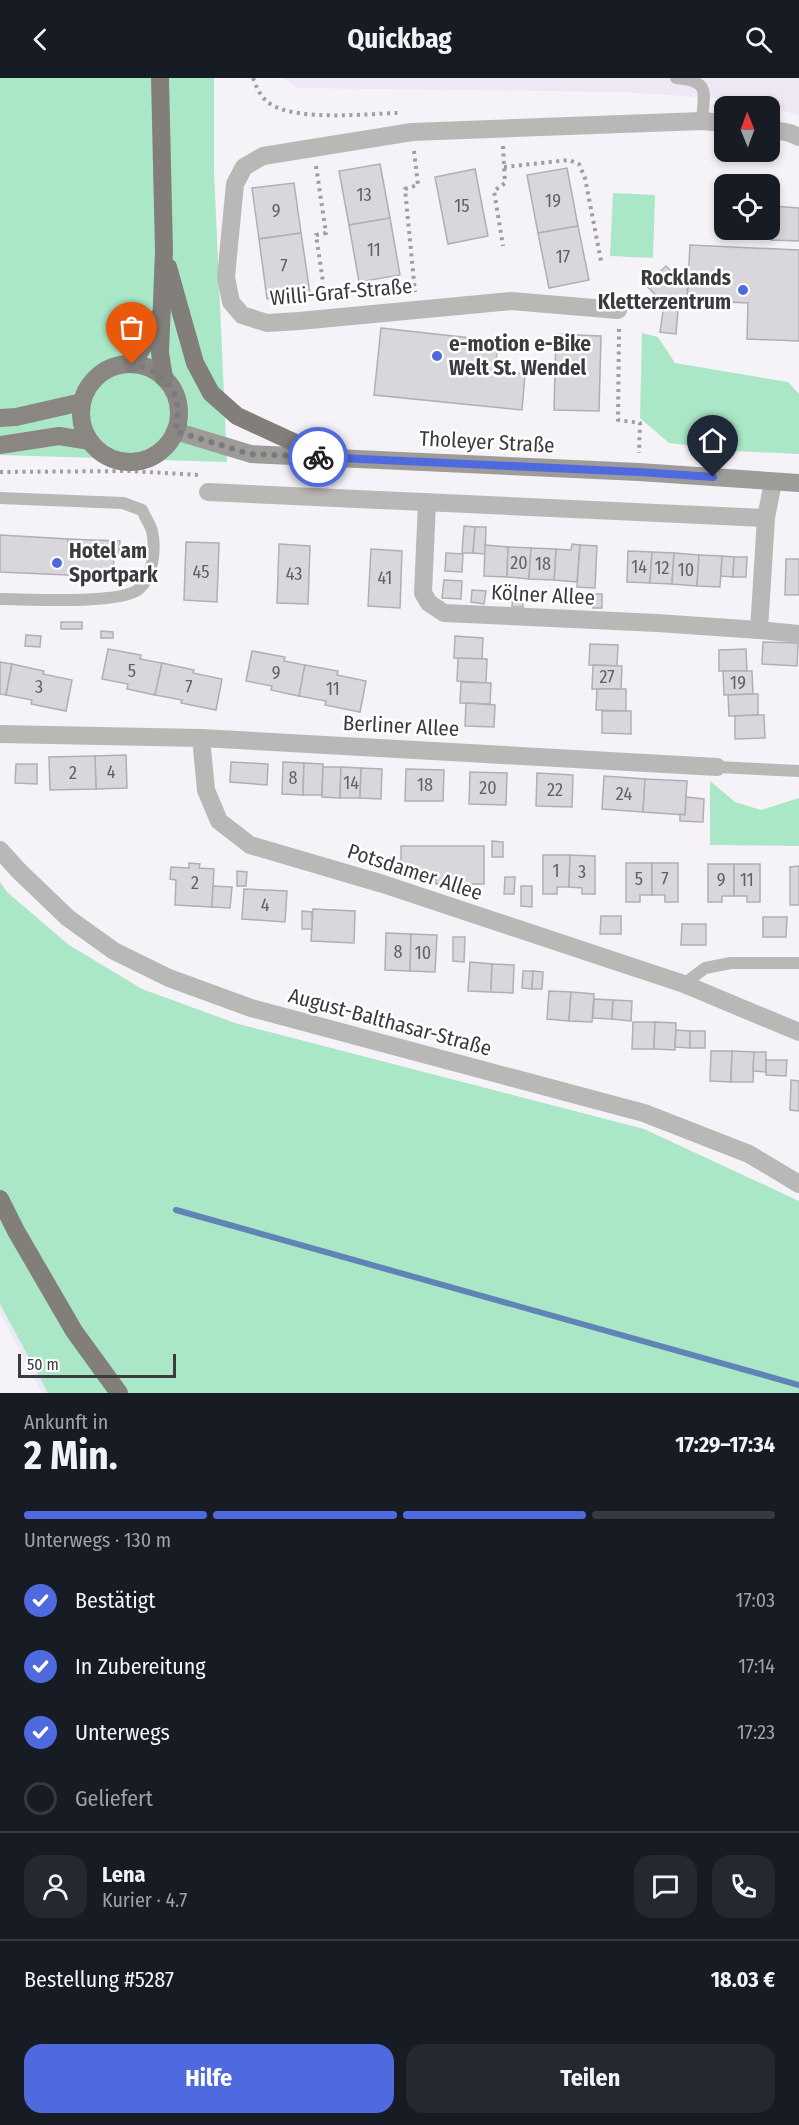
<!DOCTYPE html>
<html lang="de">
<head>
<meta charset="utf-8">
<style>
	body { margin:0; font-family:"Fira Sans Condensed",sans-serif; background:#242831; color:#f1f3f6; height:100vh; display:flex; flex-direction:column; font-size:22px; white-space:nowrap }
	* { box-sizing:border-box; margin:0 }
	p { font-size:20px; color:#9ea1a6 }
	.icon { flex:none; width:33px; height:33px; fill:none; stroke:currentColor; stroke-width:2; stroke-linecap:round; stroke-linejoin:round }
	.map { position:relative; height:1315px; overflow:hidden }
	.drawer { display:flex; flex-direction:column; background:#171b24; flex:1 }
	.drawer>* { flex:none }
	.needle { width:39px; rotate:359deg }
	.tools { position:absolute; left:714px; top:18px; display:grid; gap:12px }
	.tools a { display:grid; place-items:center; width:66px; height:66px; border-radius:12px; background:#171b24; box-shadow:0 3px 9px #0003; font-size:30px }
	.scale { position:absolute; left:18px; bottom:15px; width:158px; box-sizing:border-box; padding-left:6px; border:3px solid #3b3a3c; border-top:0; font-size:16px; line-height:21px; white-space:nowrap; color:#3b3a3c; -webkit-text-stroke:4px #fff; paint-order:stroke }
	.pin { position:absolute; display:grid; place-items:center; width:51px; height:51px; color:#fff; margin:-62px -26px; border-radius:50% 50% 50% 0; rotate:-45deg; box-shadow:0 0 6px #0007 }
	.pin .icon { rotate:45deg }
	.courier { position:absolute; display:grid; place-items:center; width:60px; height:60px; margin:-30px; border:4px solid #4f6adf; border-radius:50%; background:#fff; color:#222; box-shadow:0 2px 8px #0007 }
	.head em { font-style:normal; font-weight:700 }
	.head div { display:flex; flex-direction:column-reverse }
	.head { display:flex; align-items:center; justify-content:space-between; height:102px; padding:0 24px }
	h1 { font-size:39px; font-weight:700; line-height:45px }
	.bar { display:grid; grid-template-columns:repeat(4,1fr); gap:9px 6px; align-content:center; height:72px; padding:0 24px }
	.bar i { height:8px; border-radius:4px; background:#363941 }
	.bar .current { background:#4f6adf }
	.bar p { grid-column:span 4 }
	.line { display:flex; align-items:center; gap:15px; padding:0 24px; border-top:2px solid #363941 }
	.line div { flex:1 }
	.round { display:grid; place-items:center; flex:none; width:63px; height:63px; border-radius:18px; background:#242831 }
	ol { padding:0 24px; list-style:none }
	li { display:flex; align-items:center; gap:18px; height:66px }
	li p { margin-inline-start:auto }
	li .icon { padding:6px; border-radius:50%; background:#4f6adf; color:#fff; stroke-width:4 }
	li:last-child { color:#9ea1a6 }
	li i { width:33px; height:33px; border:3px solid #363941; border-radius:50% }
	.button { display:flex; gap:12px; margin-top:auto; padding:12px 24px }
	.button a { flex:1; height:69px; border-radius:18px; background:#4f6adf; color:#fff; font-size:24px; font-weight:700; line-height:69px; text-align:center }
	.button a+a { background:#242831; color:#f1f3f6 }
	header { display:flex; justify-content:space-between; align-items:center; height:78px; padding:0 24px; background:#171b24; font-size:27px; font-weight:700 }
	.map>svg:first-child { display:block }
</style>
</head>
<body>
<header><svg class="icon" aria-label="back" viewBox="0 0 24 24"><path d="M15 5l-7 7 7 7"/></svg>Quickbag<svg class="icon" aria-label="search" viewBox="0 0 24 24"><circle cx="10" cy="10" r="6"/><path d="M15 15l6 6"/></svg></header>
<div class="map">
<svg width="799" height="1315" viewBox="0 0 799 1315">
	<rect width="100%" height="100%" fill="#f5f2f8"/>
	<!-- built -->
	<g fill="#eee7f4">
		<polygon points="284,0 799,0 799,37 744,22 624,14 297,10"/>
		<polygon points="0,1226 48,1315 42,1315 0,1234"/>
	</g>
	<!-- green -->
	<g fill="#aae7c7">
		<polygon points="0,0 214,0 214,94 227,384 0,377"/>
		<polygon points="613,115 655,117 653,180 610,178"/>
		<polygon points="642,255 658,259 675,285 788,304 799,316 799,376 734,373 669,365 640,340"/>
		<polygon points="710,703 735,724 761,732 799,720 799,768 710,767"/>
		<polygon points="0,804 7,814 69,867 142,911 235,945 644,1051 799,1123 799,1315 48,1315 0,1226"/>
	</g>
	<g fill="none" stroke-linecap="round" stroke-linejoin="round">
		<!-- stream -->
		<polyline stroke="#5f84b5" stroke-width="6" points="176,1132 799,1307"/>
	</g>
	<!-- building -->
	<g fill="#d9d6dc" stroke="#b1aeb4" stroke-width="1.5">
		<polygon points="380,86 390,140 349,147 339,93"/>
		<polygon points="567,90 578,148 538,155 527,97"/>
		<polygon points="475,91 488,158 448,166 435,99"/>
		<polygon points="294,105 301,155 259,161 252,110"/>
		<polygon points="772,128 799,130 799,163 771,162"/>
		<polygon points="390,140 400,197 359,204 349,147"/>
		<polygon points="578,148 589,202 549,210 538,155"/>
		<polygon points="301,155 310,215 267,221 259,161"/>
		<polygon points="690,167 799,172 799,263 747,261 748,225 687,222"/>
		<polygon points="666,188 679,201 677,202 688,203 687,221 679,221 676,256 660,254 664,226 646,207"/>
		<polygon points="381,250 498,263 495,293 525,296 522,332 374,317"/>
		<polygon points="556,256 601,258 599,333 554,332"/>
		<polygon points="464,448 475,449 473,475 462,475"/>
		<polygon points="475,449 486,449 485,476 473,475"/>
		<polygon points="0,457 68,461 68,474 114,476 113,499 0,494"/>
		<polygon points="68,461 120,463 119,476 68,474"/>
		<polygon points="186,464 219,465 217,524 184,522"/>
		<polygon points="279,466 310,468 308,526 277,525"/>
		<polygon points="572,466 580,467 577,504 554,502 556,471 571,472"/>
		<polygon points="485,467 508,469 507,499 484,498"/>
		<polygon points="580,467 597,468 595,510 577,509"/>
		<polygon points="508,469 531,470 529,501 507,499"/>
		<polygon points="531,470 556,471 554,502 529,501"/>
		<polygon points="371,471 402,473 400,530 368,528"/>
		<polygon points="628,473 652,474 650,505 627,504"/>
		<polygon points="652,474 674,475 672,506 650,505"/>
		<polygon points="446,475 463,476 462,494 445,493"/>
		<polygon points="674,475 699,477 697,508 672,506"/>
		<polygon points="699,477 722,478 720,509 697,508"/>
		<polygon points="722,478 734,479 733,499 721,498"/>
		<polygon points="734,479 747,479 746,499 733,499"/>
		<polygon points="786,481 799,481 799,517 785,517"/>
		<polygon points="444,502 462,503 461,521 442,520"/>
		<polygon points="472,512 486,513 484,526 471,524"/>
		<polygon points="513,514 523,514 523,529 512,529"/>
		<polygon points="594,516 602,516 602,530 593,530"/>
		<rect x="61" y="544" width="21" height="7"/>
		<polygon points="101,553 113,554 113,560 101,560"/>
		<polygon points="26,557 41,558 40,569 25,568"/>
		<polygon points="455,558 483,560 482,581 454,580"/>
		<polygon points="763,564 798,565 797,588 762,586"/>
		<polygon points="590,566 618,567 617,588 589,587"/>
		<polygon points="108,571 141,577 140,581 162,585 155,617 127,611 128,606 102,601"/>
		<polygon points="746,571 747,593 719,593 719,572"/>
		<polygon points="252,573 285,579 284,583 305,587 299,618 271,612 272,608 246,603"/>
		<polygon points="458,580 487,581 486,605 457,603"/>
		<polygon points="0,584 12,586 6,617 0,616"/>
		<polygon points="162,585 194,592 193,595 222,601 216,632 181,625 182,622 155,617"/>
		<polygon points="12,586 44,593 43,596 72,602 66,633 31,626 32,622 6,617"/>
		<polygon points="305,587 338,593 337,597 366,603 360,634 325,627 326,623 299,618"/>
		<polygon points="593,587 622,588 621,611 592,611"/>
		<polygon points="723,593 752,593 753,616 724,617"/>
		<polygon points="461,604 491,605 490,626 460,625"/>
		<polygon points="597,611 626,611 626,633 596,632"/>
		<polygon points="753,616 758,616 758,637 729,638 728,617"/>
		<polygon points="466,625 495,627 494,649 465,648"/>
		<polygon points="602,633 631,633 631,656 602,655"/>
		<polygon points="758,637 764,637 765,660 735,661 735,638"/>
		<polygon points="126,677 127,710 96,711 95,678"/>
		<polygon points="95,678 96,711 50,712 49,679"/>
		<polygon points="231,684 268,686 267,707 230,704"/>
		<polygon points="283,684 304,685 303,717 282,716"/>
		<polygon points="304,685 323,686 322,717 303,717"/>
		<polygon points="16,686 37,686 37,706 15,705"/>
		<polygon points="323,689 341,689 340,720 322,719"/>
		<polygon points="341,689 361,690 360,720 340,720"/>
		<polygon points="361,690 382,691 381,721 360,720"/>
		<polygon points="406,691 444,692 443,723 405,723"/>
		<polygon points="470,694 507,695 506,727 469,726"/>
		<polygon points="537,695 573,697 572,729 536,728"/>
		<polygon points="604,698 645,701 643,734 602,731"/>
		<polygon points="645,701 687,703 685,737 643,734"/>
		<polygon points="686,719 704,721 703,744 680,743 680,736 685,737"/>
		<polygon points="492,763 503,764 503,779 492,779"/>
		<polygon points="401,768 484,768 484,806 436,806 436,795 401,795"/>
		<polygon points="543,777 570,777 569,809 557,809 557,816 543,816"/>
		<polygon points="570,777 595,778 595,816 582,816 582,810 569,809"/>
		<polygon points="189,785 200,786 199,790 214,791 212,829 175,827 176,802 170,801 171,789 189,790"/>
		<polygon points="626,785 652,785 652,817 640,817 640,824 626,824"/>
		<polygon points="652,785 678,785 678,824 665,824 665,817 652,817"/>
		<polygon points="708,786 734,786 734,818 722,818 722,824 708,824"/>
		<polygon points="734,786 760,786 760,824 747,824 747,818 734,818"/>
		<polygon points="799,788 799,827 790,827 790,789"/>
		<polygon points="237,793 247,794 246,808 237,808"/>
		<polygon points="505,799 515,799 514,816 504,816"/>
		<polygon points="213,808 232,809 230,830 212,829"/>
		<polygon points="521,808 532,808 532,829 521,828"/>
		<polygon points="244,811 287,813 285,844 242,841"/>
		<polygon points="313,831 355,833 354,865 311,863"/>
		<polygon points="302,833 312,834 312,851 302,851"/>
		<polygon points="601,838 621,838 621,856 600,856"/>
		<polygon points="763,839 787,839 786,859 763,859"/>
		<polygon points="682,846 706,846 706,867 681,867"/>
		<polygon points="386,855 411,856 410,893 385,892"/>
		<polygon points="411,856 437,857 435,894 410,893"/>
		<polygon points="453,859 465,859 464,884 453,883"/>
		<polygon points="470,884 492,886 491,914 468,913"/>
		<polygon points="492,886 514,887 513,915 491,914"/>
		<polygon points="523,893 533,893 532,911 522,910"/>
		<polygon points="533,893 543,894 542,911 532,911"/>
		<polygon points="549,913 571,914 569,943 547,941"/>
		<polygon points="571,914 594,916 592,944 569,943"/>
		<polygon points="594,921 613,922 612,941 593,940"/>
		<polygon points="613,922 632,923 631,943 612,941"/>
		<polygon points="633,944 655,944 654,971 632,971"/>
		<polygon points="655,944 676,945 675,972 654,971"/>
		<polygon points="676,952 690,953 690,970 675,969"/>
		<rect x="690" y="953" width="15" height="17"/>
		<polygon points="711,973 732,973 731,1004 710,1003"/>
		<polygon points="732,973 754,974 753,1004 731,1004"/>
		<polygon points="754,974 766,974 766,994 753,993"/>
		<polygon points="766,982 787,982 786,998 766,997"/>
		<polygon points="791,1002 799,1003 799,1033 790,1032"/>
	</g>
	<g fill="none" stroke-linecap="round" stroke-linejoin="round">
		<!-- path -->
		<g stroke="#a09ea2" stroke-width="4" stroke-dasharray="3 4.5" stroke-linecap="butt">
			<path d="M253,0C257,10 261,21 272,27C300,43 365,36 398,35"/>
			<polyline points="503,68 505,105 494,113 503,168"/>
			<polyline points="414,73 418,107 405,111 415,214"/>
			<polyline points="316,88 326,155 316,157 326,224"/>
			<polyline points="504,89 569,82 579,86 585,100 601,183"/>
			<polyline points="619,251 618,342 640,345 639,375"/>
			<polyline points="0,394 129,393 200,397"/>
		</g>
		<!-- service -->
		<g stroke="#bab8b6" stroke-width="12">
			<path d="M676,0C711,3 704,14 702,43"/>
			<path d="M0,420L123,425L142,432C145,439 150,446 152,453C156,470 153,499 139,511C120,527 28,521 0,521"/>
			<polyline points="717,689 799,693"/>
			<polyline points="684,906 705,890 731,885 799,885"/>
		</g>
		<!-- minor -->
		<g stroke="#bab8b6" stroke-width="18">
			<polyline points="770,51 790,55 799,59"/>
			<polyline points="618,232 511,223 299,243 267,245 242,237 231,224 226,199 235,106 244,89 263,78 412,54 702,43 724,45"/>
			<polyline points="773,404 766,440 759,552 799,556"/>
			<polyline points="208,414 766,440"/>
			<polyline points="427,424 423,515 429,525 444,535 657,545 759,552"/>
			<polyline points="0,656 201,660 717,689"/>
			<polyline points="201,660 206,712 219,743 250,767 383,806 684,906 799,954"/>
			<polyline points="0,772 19,793 68,840 114,873 169,900 251,930 644,1035 749,1076 799,1106"/>
		</g>
		<!-- secondary -->
		<polyline stroke="#9e9c98" stroke-width="18" points="175,353 251,376 639,394 799,405"/>
		<!-- primary -->
		<g stroke="#8a8782" stroke-width="18">
			<circle cx="130" cy="335" r="49"/>
			<polyline points="0,340 16,339 82,324"/>
			<polyline points="0,367 59,358 90,363"/>
		</g>
		<!-- trunk -->
		<g stroke="#827e79" stroke-width="18">
			<polyline points="160,0 164,173 160,275 164,300"/>
			<polyline points="168,189 195,285 211,315 237,338 328,380"/>
			<polyline points="132,286 150,258 157,240"/>
			<polyline points="0,1121 16,1153 74,1253 119,1315"/>
		</g>
	</g>
	<g fill="none" stroke-linecap="round" stroke-linejoin="round">
		<!-- done -->
		<path stroke="#7c7a7e" stroke-width="6" stroke-dasharray="0 10.8" d="M132,286C169,295 184,316 175,353L250,376L318,379"/>
		<!-- route -->
		<polyline stroke="#4f6adf" stroke-width="8" points="318,379 639,394 713,399"/>
	</g>
	<!-- markers -->
	<g fill="#4f6adf" stroke="#fff" stroke-width="2">
		<circle cx="743" cy="212" r="6"/>
		<circle cx="437" cy="278" r="6"/>
		<circle cx="57" cy="485" r="6"/>
	</g>
	<g text-anchor="middle" dominant-baseline="central" stroke-width="5" stroke-linejoin="round" paint-order="stroke">
		<!-- number labels -->
		<g font-size="18" fill="#626164">
			<text x="364" y="117">13</text>
			<text x="553" y="123">19</text>
			<text x="462" y="128">15</text>
			<text x="276" y="133">9</text>
			<text x="374" y="172">11</text>
			<text x="563" y="179">17</text>
			<text x="284" y="188">7</text>
			<text x="519" y="485">20</text>
			<text x="543" y="486">18</text>
			<text x="639" y="489">14</text>
			<text x="662" y="490">12</text>
			<text x="686" y="492">10</text>
			<text x="201" y="494">45</text>
			<text x="294" y="496">43</text>
			<text x="385" y="500">41</text>
			<text x="132" y="593">5</text>
			<text x="276" y="595">9</text>
			<text x="607" y="599">27</text>
			<text x="738" y="605">19</text>
			<text x="39" y="609">3</text>
			<text x="189" y="609">7</text>
			<text x="333" y="611">11</text>
			<text x="111" y="694">4</text>
			<text x="73" y="695">2</text>
			<text x="293" y="700">8</text>
			<text x="351" y="705">14</text>
			<text x="425" y="707">18</text>
			<text x="488" y="710">20</text>
			<text x="555" y="712">22</text>
			<text x="624" y="716">24</text>
			<text x="556" y="793">1</text>
			<text x="582" y="794">3</text>
			<text x="639" y="801">5</text>
			<text x="665" y="801">7</text>
			<text x="721" y="802">9</text>
			<text x="747" y="802">11</text>
			<text x="195" y="805">2</text>
			<text x="265" y="827">4</text>
			<text x="398" y="874">8</text>
			<text x="423" y="875">10</text>
		</g>
		<!-- poi labels -->
		<g font-size="21" font-weight="bold" fill="#3b3a3c" stroke="#fff" text-anchor="start">
			<text x="731" y="200" text-anchor="end">Rocklands<tspan x="731" dy="24">Kletterzentrum</tspan></text>
			<text x="449" y="266">e-motion e-Bike<tspan x="449" dy="24">Welt St. Wendel</tspan></text>
			<text x="69" y="473">Hotel am<tspan x="69" dy="24">Sportpark</tspan></text>
		</g>
		<!-- street labels -->
		<g font-size="21" fill="#3b3a3c" stroke="#fff">
			<text transform="translate(341 214) rotate(-5)">Willi-Graf-Straße</text>
			<text transform="translate(487 364) rotate(3)">Tholeyer Straße</text>
			<text transform="translate(543 517) rotate(3)">Kölner Allee</text>
			<text transform="translate(401 648) rotate(3)">Berliner Allee</text>
			<text transform="translate(415 794) rotate(18)">Potsdamer Allee</text>
			<text transform="translate(390 944) rotate(15)">August-Balthasar-Straße</text>
		</g>
	</g>
</svg>
<div class="tools">
<a><svg class="needle" viewBox="-14 -14 28 28"><path d="M0-13l5 13h-10z" fill="#e53935"/><path d="M0 13l5-13h-10z" fill="#9ea1a6"/></svg></a>
<a><svg class="icon" aria-label="locate" viewBox="0 0 24 24"><circle cx="12" cy="12" r="6"/><path d="M12 2v4M12 18v4M2 12h4M18 12h4"/></svg></a>
</div>
<div class="scale">50 m</div>
<div class="pin" style="left:132px;top:286px;background:#ea580c"><svg class="icon" aria-label="bag" viewBox="0 0 24 24"><path d="M5 8h14l-1 12H6zM9 8a3 3 0 0 1 6 0"/></svg></div>
<div class="pin" style="left:713px;top:399px;background:#1f2937"><svg class="icon" aria-label="home" viewBox="0 0 24 24"><path d="M3 11l9-7 9 7M6 9v11h12V9"/></svg></div>
<div class="courier" style="left:318px;top:379px"><svg class="icon" aria-label="bike" viewBox="0 0 24 24"><circle cx="6" cy="16" r="4"/><circle cx="18" cy="16" r="4"/><path d="M6 16l4-8h5l3 8M10 8l3 8H6M13 5h3"/></svg></div>
</div>
<section class="drawer">
<div class="head"><div><h1>2 Min.</h1><p>Ankunft in</p></div><em>17:29–17:34</em></div>
<div class="bar"><i class="current"></i><i class="current"></i><i class="current"></i><i></i><p>Unterwegs · 130 m</p></div>
<ol>
<li><svg class="icon" aria-label="check" viewBox="0 0 24 24"><path d="M5 12l5 5 9-10"/></svg>Bestätigt<p>17:03</p></li>
<li><svg class="icon" aria-label="check" viewBox="0 0 24 24"><path d="M5 12l5 5 9-10"/></svg>In Zubereitung<p>17:14</p></li>
<li><svg class="icon" aria-label="check" viewBox="0 0 24 24"><path d="M5 12l5 5 9-10"/></svg>Unterwegs<p>17:23</p></li>
<li><i></i>Geliefert</li>
</ol>
<div class="line" style="height:108px"><a class="round"><svg class="icon" aria-label="person" viewBox="0 0 24 24"><circle cx="12" cy="8" r="4"/><path d="M4 21q1-7 8-7t8 7"/></svg></a><div><b>Lena</b><p>Kurier · 4.7</p></div><a class="round"><svg class="icon" aria-label="chat" viewBox="0 0 24 24"><path d="M4 5h16v11H9l-5 4z"/></svg></a><a class="round"><svg class="icon" aria-label="phone" viewBox="0 0 24 24"><path d="M5 4h4l2 5-3 2q2 4 5 5l2-3 5 2v4C11 20 4 13 5 4z"/></svg></a></div>
<div class="line" style="height:78px"><div>Bestellung #5287</div><b>18.03 €</b></div>
<div class="button"><a>Hilfe</a><a>Teilen</a></div>
</section>
</body>
</html>
